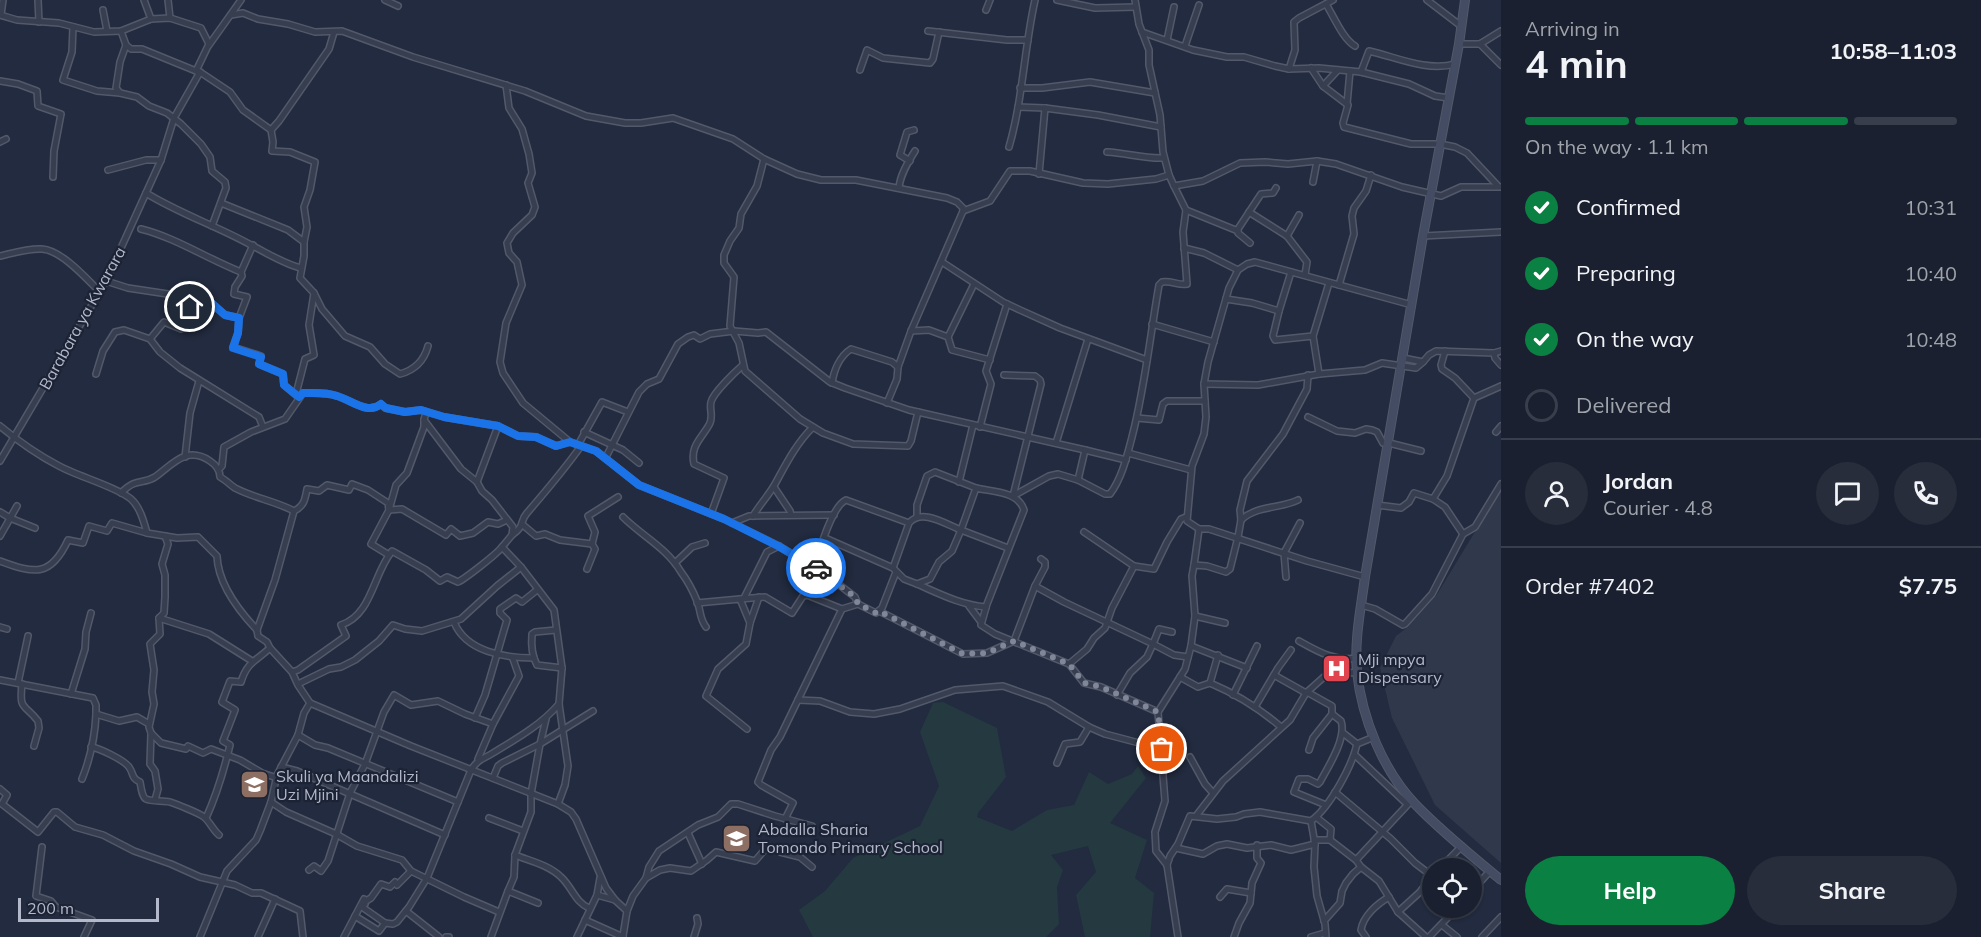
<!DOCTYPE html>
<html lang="en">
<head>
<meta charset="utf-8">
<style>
	body { margin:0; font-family:Mulish,sans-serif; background:#272d3b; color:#f1f3f6; height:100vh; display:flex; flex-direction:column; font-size:22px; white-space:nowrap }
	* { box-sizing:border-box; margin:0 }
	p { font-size:20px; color:#9fa3aa }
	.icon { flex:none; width:33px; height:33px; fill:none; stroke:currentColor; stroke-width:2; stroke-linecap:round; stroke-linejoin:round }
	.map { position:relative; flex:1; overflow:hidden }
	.panel { display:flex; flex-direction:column; background:#1a202f; width:480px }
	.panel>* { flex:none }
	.buttons { position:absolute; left:1422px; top:858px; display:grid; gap:12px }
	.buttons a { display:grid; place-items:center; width:60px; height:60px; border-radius:50%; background:#1a202f; box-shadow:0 2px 4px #0004,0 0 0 2px #383e4b; font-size:30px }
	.scale { position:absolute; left:18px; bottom:15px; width:141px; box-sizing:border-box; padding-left:6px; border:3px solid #b3b9ca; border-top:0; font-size:16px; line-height:21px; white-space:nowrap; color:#b3b9ca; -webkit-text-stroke:4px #1c2334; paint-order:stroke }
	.pin { position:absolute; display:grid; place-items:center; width:51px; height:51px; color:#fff; margin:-26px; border:3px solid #fff; border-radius:50%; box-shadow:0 2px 6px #0007 }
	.courier { position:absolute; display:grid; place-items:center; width:60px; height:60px; margin:-30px; border:4px solid #1a73e8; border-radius:50%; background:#fff; color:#222; box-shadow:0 2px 8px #0007 }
	.summary em { font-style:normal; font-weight:700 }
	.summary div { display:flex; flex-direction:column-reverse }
	.summary { display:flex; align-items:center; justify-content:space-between; height:102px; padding:0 24px }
	h1 { font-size:39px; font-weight:700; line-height:45px }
	.bar { display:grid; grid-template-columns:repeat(4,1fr); gap:9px 6px; align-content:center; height:72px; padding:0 24px }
	.bar i { height:8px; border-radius:4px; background:#383e4b }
	.bar .selected { background:#0b8043 }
	.bar p { grid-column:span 4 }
	.line { display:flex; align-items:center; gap:15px; padding:0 24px; border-top:2px solid #383e4b }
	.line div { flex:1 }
	.round { display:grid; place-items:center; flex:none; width:63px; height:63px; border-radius:32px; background:#272d3b }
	ol { padding:0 24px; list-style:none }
	li { display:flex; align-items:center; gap:18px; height:66px }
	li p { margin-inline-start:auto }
	li .icon { padding:6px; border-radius:50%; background:#0b8043; color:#fff; stroke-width:4 }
	li:last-child { color:#9fa3aa }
	li i { width:33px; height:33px; border:3px solid #383e4b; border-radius:50% }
	.cta { display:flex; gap:12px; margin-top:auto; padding:12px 24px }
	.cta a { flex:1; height:69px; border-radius:36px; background:#0b8043; color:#fff; font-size:24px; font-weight:700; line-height:69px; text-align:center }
	.cta a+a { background:#272d3b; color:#f1f3f6 }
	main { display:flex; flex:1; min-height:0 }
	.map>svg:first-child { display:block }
</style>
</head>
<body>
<main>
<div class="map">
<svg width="1501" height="937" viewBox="0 0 1501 937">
	<rect width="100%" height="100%" fill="#222b3f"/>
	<!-- airport -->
	<polygon fill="#30384c" points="1501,489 1501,863 1435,805 1392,718 1380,668 1396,636 1408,627 1436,596"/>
	<!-- green -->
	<polygon fill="#243a40" points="943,702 997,728 1006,777 978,813 977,817 1012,831 1047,810 1074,805 1089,772 1108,784 1132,774 1138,766 1146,778 1110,823 1147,840 1135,878 1154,893 1150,937 1085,937 1076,895 1096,872 1088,846 1051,855 1063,870 1057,887 1059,924 1046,937 813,937 799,910 825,891 853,858 920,826 939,786 920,732 933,703"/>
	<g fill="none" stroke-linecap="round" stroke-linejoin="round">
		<defs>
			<g id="minor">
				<polyline points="38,0 39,22"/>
				<polyline points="144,0 151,19"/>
				<polyline points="168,0 170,18"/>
				<polyline points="385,0 398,6"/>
				<polyline points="1057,0 1095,8 1136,7"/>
				<polyline points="1135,0 1139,24 1149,50 1149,65 1160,115 1163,152 1169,175"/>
				<polyline points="1427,0 1461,26"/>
				<path d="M1326,4C1334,17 1343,39 1355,46"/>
				<polyline points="103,10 107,31"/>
				<polyline points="986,10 990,0"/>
				<polyline points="0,15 17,20 59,23 94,32 121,31 151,19 170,18 201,28 209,44 196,71 200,72 174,118 161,160 106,281 0,461"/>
				<polyline points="1,15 3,0"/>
				<path d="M231,15L243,13L258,19L288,24L315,32L342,31L413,57L525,91L586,116L625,123H641L673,118L733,139L764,159L797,174L821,180H856L947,198L957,202L963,208V211L911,331L898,367L892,362L851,349C840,356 834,370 832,383"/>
				<polyline points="73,27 72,52 63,80 97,91 120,93"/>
				<polyline points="121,31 126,45 120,62 116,88 120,93 137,97 149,106 167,113 181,124 201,144 210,157 212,171 225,182 226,188 212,226"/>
				<polyline points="928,31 1007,40 1028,40"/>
				<polyline points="1142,32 1193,50 1227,57 1244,57 1275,66 1289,69 1319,68 1361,72 1409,84 1435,96 1449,98"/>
				<polyline points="1167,40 1174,7"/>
				<polyline points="1459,44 1480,44 1501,31"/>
				<polyline points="1480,44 1501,65"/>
				<polyline points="126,45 131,49 142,49 196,71"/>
				<polyline points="209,45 241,0"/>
				<polyline points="1185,46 1199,5"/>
				<polyline points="1311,68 1323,86 1348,105 1343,123 1344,127 1411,144 1440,144 1455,147 1467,153 1498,186"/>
				<polyline points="1289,69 1295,50 1294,22 1299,18 1333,0"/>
				<polyline points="860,70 867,50 883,58 930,63 933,59 939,32"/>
				<polyline points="200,72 230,92 243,110 271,130 273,142 272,151 290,152 315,162 310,190 304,207 307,227 304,242"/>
				<path d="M1361,72L1369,51C1396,57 1427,72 1455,64"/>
				<polyline points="0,81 18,84 37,91 38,106 61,114 54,151 53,177"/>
				<polyline points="506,85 509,108 522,129 529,154 532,173 528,183 535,207 532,215 513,233 507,243 509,253 517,262 522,285 506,323 500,362 503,373 523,403 570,442"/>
				<polyline points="1323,86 1338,70"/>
				<polyline points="1020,88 1042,88 1090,82 1155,93"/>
				<polyline points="1347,104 1350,71"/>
				<polyline points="1018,107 1045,108"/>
				<polyline points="271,130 279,121 329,49 334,32"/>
				<polyline points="0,142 6,139"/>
				<path d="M1009,147C1023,99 1024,49 1035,0"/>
				<path d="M1107,152C1127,153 1144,159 1164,158"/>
				<polyline points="764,159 757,186 741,214 739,228 730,241 724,255 724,263 734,277 730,326 739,343 745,371 800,419 823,433 853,444 908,446 911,441 918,412"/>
				<polyline points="910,161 900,155 907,132 914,130"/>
				<polyline points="108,170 146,160 161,160"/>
				<polyline points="1039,174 1045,108 1098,115 1161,127"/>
				<polyline points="1313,182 1317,161"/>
				<path d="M899,188C900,175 908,162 915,151"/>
				<path d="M146,193C180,214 217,226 251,245C267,253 284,264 301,268"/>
				<polyline points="221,203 288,230 304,242 304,256 300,278 314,293 309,325 314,355 305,359 296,394"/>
				<polyline points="1186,210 1238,231"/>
				<polyline points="963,211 990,201 1010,171 1030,171 1083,183 1108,184 1156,179 1169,175 1174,186 1203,181 1240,163 1265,162 1288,164 1317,161 1336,164 1402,187 1441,196 1461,187 1501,187"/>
				<polyline points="1249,212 1287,236 1307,262 1305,275"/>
				<path d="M141,229C174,237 208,259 241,272"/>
				<polyline points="1287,236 1299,215"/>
				<polyline points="1423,236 1501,232"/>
				<polyline points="1250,243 1238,233 1238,229 1261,194 1273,193 1276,188"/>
				<polyline points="253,245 241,272 242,276 235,287 234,294 247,297 239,318 238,333 233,347 261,356 259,364 283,374 284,385 297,396"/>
				<polyline points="1184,248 1204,253 1238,270"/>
				<path d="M0,256C13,253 29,248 42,249C61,250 86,278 99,291"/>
				<polyline points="942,262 1003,302 1020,310 1060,328 1147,360"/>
				<polyline points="106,281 128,288 181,296 198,313"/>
				<polyline points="1339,285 1354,234 1352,216 1354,208 1366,191 1371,175"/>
				<path d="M314,293L322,309L345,336L370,347L385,364L400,374C415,370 424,361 428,346"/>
				<polyline points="1226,299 1252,303 1279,311 1273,336 1275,340 1313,336 1319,374"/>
				<polyline points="1279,311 1291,272"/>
				<polyline points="1152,324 1214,342"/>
				<polyline points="911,331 929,330 948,337 974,284"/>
				<polyline points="1313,336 1329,283"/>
				<polyline points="948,337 952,350 990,360"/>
				<polyline points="150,339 164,322 181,329 208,300 225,315 239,318"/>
				<polyline points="1494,353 1495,358 1501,365"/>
				<polyline points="1403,358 1423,362 1429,355 1436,351 1494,353 1501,351"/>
				<polyline points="96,374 103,351 115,332 124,330 150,339 160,352 180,368 259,417 263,427"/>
				<polyline points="1004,375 1035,376 1040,380 1041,384 1013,496"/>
				<polyline points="1204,384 1258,385 1319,374 1365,370 1382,363 1416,368 1423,362"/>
				<polyline points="1474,398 1501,386"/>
				<polyline points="887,403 897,379 898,367"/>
				<polyline points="426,412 424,420 461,469 477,482 482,491 492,500 513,527 512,535 502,547 521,567 554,610 562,668 559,704 568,766 565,785 558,804"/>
				<polyline points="1308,417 1337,431 1355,433 1366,429 1372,430 1377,432 1383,443"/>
				<polyline points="1137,418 1159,420 1163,404 1167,401 1205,401"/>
				<path d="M0,426C18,441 38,455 59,466C77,476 117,487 131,499C140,507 144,522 147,533L177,538L198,537L217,556C218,584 239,611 257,630L258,636L267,642L270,648L292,672L298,685L310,703L411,746L558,804L571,812L576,819L606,888L615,900L627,911L623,936"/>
				<polyline points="980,427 991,384 986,371 1007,304"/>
				<polyline points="584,432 623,450 639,463"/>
				<polyline points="1496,432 1501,426"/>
				<polyline points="1056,443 1088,339"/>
				<polyline points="1389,443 1421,451"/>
				<polyline points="578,445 602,402 628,412"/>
				<polyline points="1128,453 1191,470"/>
				<polyline points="185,457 190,413 199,381"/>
				<polyline points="606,457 639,392 647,384 659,379 678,344 688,337 694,335 700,339 710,334 734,331 758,333 766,332 830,382 845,388 909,410 1085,450"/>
				<path d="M219,469L222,466L224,447L251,432L285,419L303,393C314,393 327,392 337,396C353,401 368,415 381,404L385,408L405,412L421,410L444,417L498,426L518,436L536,437L556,446L570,442L596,451L639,485L724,519L779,546L833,580L855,597L858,604"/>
				<path d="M1078,480L1105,494H1110C1122,478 1127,456 1132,437C1145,387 1150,336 1159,285L1162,282C1171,280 1179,286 1187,284L1183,232L1186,210L1174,186"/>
				<polyline points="477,482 498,426"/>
				<polyline points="959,482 973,425"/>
				<polyline points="774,487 790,511 791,515"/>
				<path d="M121,493C137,477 142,485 155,477C172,465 186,445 210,461C216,465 220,470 220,477C226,480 230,485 235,488C254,498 275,501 294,511L275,580L257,630"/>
				<polyline points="1013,496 1049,476 1058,474 1078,480 1085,450 1126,460"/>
				<polyline points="1433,499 1445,507 1463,534"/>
				<polyline points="1377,505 1401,508 1409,502 1414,493 1433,499 1447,476 1474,398 1455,378 1442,369 1441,365 1445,351"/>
				<path d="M294,511C304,506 305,500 307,489L319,491L327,485L349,490L352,484L368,490L388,503L389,510L402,509L446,535L451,529L460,536L473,533L488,522L498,524L507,520"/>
				<polyline points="0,512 10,518 35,528"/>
				<path d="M711,514L724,478L694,464C690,446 701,439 709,425C714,417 709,409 711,402C713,393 735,372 743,365"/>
				<path d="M753,516C760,504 769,495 775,484C786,464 796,444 812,428"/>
				<path d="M623,517C642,536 667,548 681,572C687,580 693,591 697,601C701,610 699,618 706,627"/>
				<polyline points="917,517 917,505 927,476 935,472 976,488"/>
				<path d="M1241,520C1257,505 1280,509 1298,500"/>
				<polyline points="732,523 749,516 834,515"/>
				<polyline points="523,525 536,536 545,534 560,540 592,544"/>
				<path d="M512,535C526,525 519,522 527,513C546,491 564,470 581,446"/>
				<polyline points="0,536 17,506"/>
				<polyline points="165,536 168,544 162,564 165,575 165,597 164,613 159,618 160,634 150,644 154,670 152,692 154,704 149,727 151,733 161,743 186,749 188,746 203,753 211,749 240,760 262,773 277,778"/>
				<polyline points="825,538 893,568 904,579 917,584 930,579 939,562 952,551 961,530 1008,548"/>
				<polyline points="389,555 371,544 389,510 396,485 407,473 424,427 424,420"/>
				<polyline points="796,556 819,552"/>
				<path d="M0,561C35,574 51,577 68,540L83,543L89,526L107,531L112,523L147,533"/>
				<polyline points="675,563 692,547 705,543"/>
				<polyline points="1194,565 1199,529"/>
				<polyline points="1134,566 1154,569 1167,542 1181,519 1186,517"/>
				<path d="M815,567C819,551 832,506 846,500L909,523"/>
				<path d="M893,568L909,523C922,508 945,524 961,530L976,488C993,492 1018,491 1024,510L987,604L981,625L995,634L1069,664L1084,683L1101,687L1158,712"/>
				<polyline points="587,569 595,549 592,544 595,532 588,516 618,497"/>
				<polyline points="1286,577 1284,553 1300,523"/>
				<polyline points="1365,577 1307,561 1209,529 1199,529 1187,521 1192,466 1204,434 1206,417 1204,384 1208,362 1229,288 1238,270 1247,264 1255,262 1412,305"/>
				<path d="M917,584C940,594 961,605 986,607"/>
				<polyline points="1035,586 1064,602 1153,644 1159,629 1172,632"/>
				<polyline points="744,598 767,552 779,546"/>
				<polyline points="740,599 765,597 792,613 803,596 807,595 842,609"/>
				<polyline points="697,603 740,599 750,623 746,644 718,669 706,696 747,729"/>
				<polyline points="1361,605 1375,609 1403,625 1405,624 1432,594 1463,534 1475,527 1501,484"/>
				<polyline points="969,606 981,622"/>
				<polyline points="879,611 963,654 987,653 1014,641 1035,586 1045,567 1045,562 1041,559"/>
				<polyline points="1195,616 1225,623"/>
				<polyline points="159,618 209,634 252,661"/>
				<path d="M454,622C466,652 505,658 534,658"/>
				<polyline points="750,623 759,597"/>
				<polyline points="0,627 7,629"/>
				<path d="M556,630L535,632L532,634C531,645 532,656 537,665L562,668"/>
				<path d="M1299,641C1317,651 1335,662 1357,658"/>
				<polyline points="1191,646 1247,668"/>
				<polyline points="1069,664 1087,649 1094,638 1105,628 1112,608 1134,566 1084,532"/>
				<path d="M292,672L298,670L346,636L341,625C372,615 373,574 392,551L426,570L440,581L447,577L458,582C466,578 498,553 502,547"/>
				<polyline points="1274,675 1306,693"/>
				<path d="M1180,677L1198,687L1210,683C1236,694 1260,709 1281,727"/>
				<polyline points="0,680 93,698 96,705 96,714 119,721 137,717 149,724"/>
				<polyline points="18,683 28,636"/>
				<polyline points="1210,683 1218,655"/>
				<path d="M22,684C19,711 24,703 38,721L39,728L34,746"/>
				<polyline points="298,684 329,669 341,667 355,660 379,641 393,625 405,629 422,631 461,619 497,586 521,567"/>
				<polyline points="1307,692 1332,706 1332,714"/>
				<polyline points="71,694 85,649 86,632 91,613"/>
				<polyline points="1117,695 1130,673 1147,657 1153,644 1174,655 1188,657"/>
				<polyline points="1233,695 1257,646"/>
				<polyline points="798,700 820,701 850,712 874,714 900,709 955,690 1003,686 1048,702 1089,727 1105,734 1162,749"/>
				<polyline points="1255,707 1278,668 1291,650"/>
				<polyline points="475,718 485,695 507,620 500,613 500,609 516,598 522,602 537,590"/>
				<polyline points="151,733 150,764 155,771 158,789 155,800"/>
				<polyline points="1343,733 1357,744"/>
				<polyline points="298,735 315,745 328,748 458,802"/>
				<path d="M91,747C99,748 124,760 129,767C134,774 131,778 140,782C141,787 142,797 146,799C152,802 163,800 170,802C176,804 199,813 204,817C210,822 213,830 219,835"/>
				<path d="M1309,750L1313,738L1332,714L1341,721C1347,738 1328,767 1320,782L1318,784L1308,779H1299L1294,792L1326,805"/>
				<polyline points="1355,755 1407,804"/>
				<polyline points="1190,757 1205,784 1213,793"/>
				<polyline points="478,759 493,724 519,676 513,659"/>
				<polyline points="1057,763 1065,744 1080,742 1089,727"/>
				<polyline points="281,767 297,771 445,835"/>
				<polyline points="493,778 498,766 502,763 540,744 546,719"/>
				<path d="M82,779C90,759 95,736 96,714"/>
				<polyline points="0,789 7,795 2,804 38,832 54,812 57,812 75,827 103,835 134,851 171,864 200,877 235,885 252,893 261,893 300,911 303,937"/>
				<polyline points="1335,792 1391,839 1415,863 1432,876"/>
				<polyline points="271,802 286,812 336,834 357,846 402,860 411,871 464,897 499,912"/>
				<polyline points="1196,816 1223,781 1290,720 1306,693 1325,676 1357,672"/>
				<polyline points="1316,817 1331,829 1330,840"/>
				<path d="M206,818C217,794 224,770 230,745L223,741L235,710L222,702L230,681L241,682C247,662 256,661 270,648"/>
				<polyline points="489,818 523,831"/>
				<polyline points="785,819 793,803 761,785 758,782 771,750 780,737 842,609 858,604 876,613 882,608 896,572"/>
				<polyline points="1311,821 1315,844 1314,867 1317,896 1325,924 1326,937"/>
				<polyline points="688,833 702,864"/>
				<polyline points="1314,840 1330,840 1356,860 1361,867 1379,881 1398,912 1426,937"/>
				<polyline points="42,847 36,896 51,901 56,907 92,920 84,937"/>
				<polyline points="1176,848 1203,854 1217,846 1227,844 1247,848 1271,845 1291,850 1315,844"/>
				<path d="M515,855C530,861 549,865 561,877C572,887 575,902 589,908"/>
				<polyline points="1356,860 1412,800"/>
				<path d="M1167,865L1170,856L1178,844L1190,816L1217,819L1236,817L1244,814L1260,812L1311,821C1330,807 1352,766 1357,744L1374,737"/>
				<polyline points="1440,868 1462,846"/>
				<polyline points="309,870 314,866 321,871 328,861 350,793 365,764 384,712 394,695 411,705 438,701 465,714 493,724"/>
				<polyline points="646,878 660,870 670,868 691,871 707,860 716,852 755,861 768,846 780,852 800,857 812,867"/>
				<polyline points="508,891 514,877 515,855 531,812 531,794 540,744 593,711"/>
				<polyline points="1472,891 1490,871"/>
				<polyline points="597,895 615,900"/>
				<polyline points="1220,897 1227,889 1251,893"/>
				<polyline points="365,904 362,907 385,923"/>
				<polyline points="406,911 439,937"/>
				<polyline points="627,911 633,896 646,878 649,867 659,851 698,825 718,817 731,804 738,804 775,816 812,826"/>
				<polyline points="1398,912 1420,892 1432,876"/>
				<path d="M355,916L379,931L385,923L393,924L397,922L409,907L427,878L471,770C479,758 482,760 493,753C516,739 541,725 559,704"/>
				<polyline points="585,920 623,937"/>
				<polyline points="1324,921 1340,903 1342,891 1346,883 1353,874 1361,867"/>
				<polyline points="1442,925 1457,937"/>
				<polyline points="200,937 227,871 256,840 260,831 271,802 277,775 298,735 304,713 310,703"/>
				<polyline points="258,937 275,899"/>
				<polyline points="344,937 364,899 366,901 371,898 381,884 390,887 395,882 397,885 411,871"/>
				<polyline points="446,937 449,937"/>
				<polyline points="491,937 508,891 538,903"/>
				<polyline points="577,937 597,895 600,878"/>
				<polyline points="694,937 698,924 697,918"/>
				<polyline points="1178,937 1167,865 1156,851 1155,832 1165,801 1158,712 1185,669 1191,646 1195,616 1192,576 1194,565 1207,566 1226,572 1230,569 1238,537 1241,520 1240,510 1247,481 1283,434 1307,389 1308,375"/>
				<polyline points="1234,937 1239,923 1250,903 1252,883 1261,863 1257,858 1257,845"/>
				<polyline points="1311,937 1325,933"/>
				<path d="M1366,937L1361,930C1363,916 1377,904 1389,897"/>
				<polyline points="1429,937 1457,908"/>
				<polyline points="1482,937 1501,917"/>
			</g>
			<path id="secondary" d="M1465,0L1459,44L1423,236L1365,577C1361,607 1354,641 1357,672C1362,719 1383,770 1415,804C1442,832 1472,856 1501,880"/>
		</defs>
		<!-- minor casing -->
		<use href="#minor" stroke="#52596a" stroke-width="8"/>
		<!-- secondary casing -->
		<use href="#secondary" stroke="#52596a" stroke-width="10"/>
		<!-- minor -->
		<use href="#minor" stroke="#373e4f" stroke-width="5"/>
		<!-- secondary -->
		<use href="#secondary" stroke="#444c63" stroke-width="8"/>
	</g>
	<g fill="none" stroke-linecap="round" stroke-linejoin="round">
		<!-- done -->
		<polyline stroke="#808799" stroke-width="6" stroke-dasharray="0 10.8" points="816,568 855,597 858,604 876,613 879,611 963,654 987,653 1014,641 1069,664 1084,683 1101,687 1158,712 1162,749"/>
		<!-- route -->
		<path stroke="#1a73e8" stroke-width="8" d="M190,307L198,313L208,300L225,315L239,318L238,333L233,348L261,357L259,364L283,374L284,385L299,397L303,393C314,393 327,392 337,396C353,401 368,415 381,404L386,408L405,412L421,410L444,417L498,426L518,436L536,437L556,446L570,442L596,451L639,485L724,519L778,546L816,568"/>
	</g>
	<!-- icons -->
	<defs>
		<symbol id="hospital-square" viewBox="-11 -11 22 22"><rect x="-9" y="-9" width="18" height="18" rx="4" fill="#e0444e" stroke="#1c2334"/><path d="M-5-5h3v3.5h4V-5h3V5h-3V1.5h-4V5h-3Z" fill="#fff"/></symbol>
		<symbol id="school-square" viewBox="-11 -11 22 22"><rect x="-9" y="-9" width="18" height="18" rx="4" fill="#8d6e63" stroke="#1c2334"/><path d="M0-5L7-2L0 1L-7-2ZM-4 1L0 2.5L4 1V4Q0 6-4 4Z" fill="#fff"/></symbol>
	</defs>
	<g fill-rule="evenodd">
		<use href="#hospital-square" x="1320" y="652" width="33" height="33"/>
		<use href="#school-square" x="238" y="768" width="33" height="33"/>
		<use href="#school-square" x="720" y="822" width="33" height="33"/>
	</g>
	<g text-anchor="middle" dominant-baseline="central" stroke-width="4.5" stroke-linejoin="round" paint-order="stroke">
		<!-- street labels -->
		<g font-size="16" fill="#b3b9ca" stroke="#1c2334">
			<text transform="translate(82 318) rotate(-61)">Barabara ya Kwarara</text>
		</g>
		<!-- poi labels -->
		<g font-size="16" fill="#b3b9ca" stroke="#1c2334" text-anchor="start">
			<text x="1358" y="659">Mji mpya<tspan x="1358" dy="18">Dispensary</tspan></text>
			<text x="276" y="776">Skuli ya Maandalizi<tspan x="276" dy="18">Uzi Mjini</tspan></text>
			<text x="758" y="829">Abdalla Sharia<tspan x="758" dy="18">Tomondo Primary School</tspan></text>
		</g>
	</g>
</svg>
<div class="buttons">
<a><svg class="icon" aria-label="locate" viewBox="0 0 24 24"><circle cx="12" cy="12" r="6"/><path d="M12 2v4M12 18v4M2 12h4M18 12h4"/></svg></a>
</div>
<div class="scale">200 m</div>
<div class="pin" style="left:1162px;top:749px;background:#ea580c"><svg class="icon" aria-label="bag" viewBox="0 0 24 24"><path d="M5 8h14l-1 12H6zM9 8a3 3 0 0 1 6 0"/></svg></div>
<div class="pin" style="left:190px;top:307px;background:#1f2937"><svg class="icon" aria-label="home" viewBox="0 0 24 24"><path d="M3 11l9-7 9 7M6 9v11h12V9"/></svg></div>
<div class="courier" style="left:816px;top:568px"><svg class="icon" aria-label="car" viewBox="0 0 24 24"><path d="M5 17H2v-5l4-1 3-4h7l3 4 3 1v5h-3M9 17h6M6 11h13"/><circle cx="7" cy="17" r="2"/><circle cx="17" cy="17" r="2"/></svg></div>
</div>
<section class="panel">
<div class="summary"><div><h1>4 min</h1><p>Arriving in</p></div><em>10:58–11:03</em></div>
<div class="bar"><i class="selected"></i><i class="selected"></i><i class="selected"></i><i></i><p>On the way · 1.1 km</p></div>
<ol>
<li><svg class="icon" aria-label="check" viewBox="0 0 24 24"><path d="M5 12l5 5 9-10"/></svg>Confirmed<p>10:31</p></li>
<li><svg class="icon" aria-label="check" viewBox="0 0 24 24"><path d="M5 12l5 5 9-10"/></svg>Preparing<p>10:40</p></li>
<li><svg class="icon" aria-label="check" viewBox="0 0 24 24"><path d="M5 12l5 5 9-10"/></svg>On the way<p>10:48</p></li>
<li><i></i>Delivered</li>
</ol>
<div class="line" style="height:108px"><a class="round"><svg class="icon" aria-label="person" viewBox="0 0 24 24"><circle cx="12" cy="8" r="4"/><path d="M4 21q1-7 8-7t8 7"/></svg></a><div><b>Jordan</b><p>Courier · 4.8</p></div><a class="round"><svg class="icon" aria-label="chat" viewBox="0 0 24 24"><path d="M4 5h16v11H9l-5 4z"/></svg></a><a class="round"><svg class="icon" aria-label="phone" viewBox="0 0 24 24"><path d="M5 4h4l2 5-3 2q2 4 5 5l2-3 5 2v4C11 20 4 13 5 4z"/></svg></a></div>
<div class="line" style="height:78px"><div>Order #7402</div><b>$7.75</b></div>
<div class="cta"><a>Help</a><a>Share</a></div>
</section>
</main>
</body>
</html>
